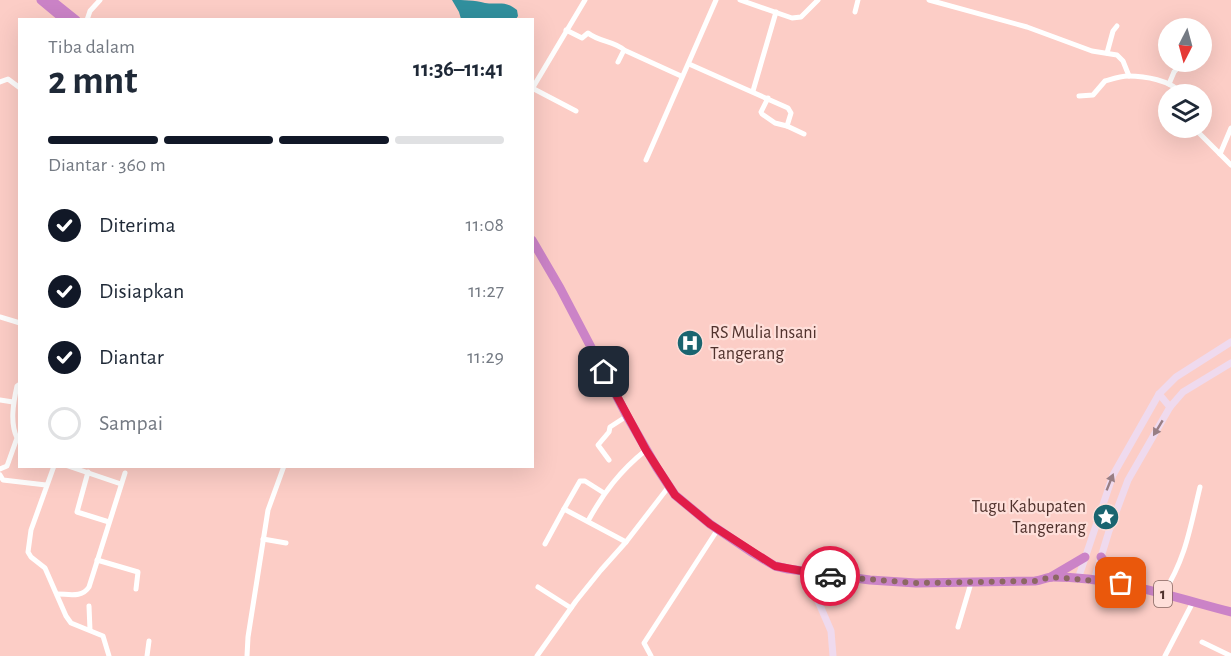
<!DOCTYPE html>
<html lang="id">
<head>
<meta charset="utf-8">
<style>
	body { margin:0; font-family:"Alegreya Sans",sans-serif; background:#f6f6f7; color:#1f2937; height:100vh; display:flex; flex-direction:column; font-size:22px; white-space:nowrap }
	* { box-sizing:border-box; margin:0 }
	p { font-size:20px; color:#747a83 }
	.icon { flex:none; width:33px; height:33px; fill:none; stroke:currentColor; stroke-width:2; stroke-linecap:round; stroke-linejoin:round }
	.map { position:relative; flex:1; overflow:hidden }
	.side { position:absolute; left:18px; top:18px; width:516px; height:450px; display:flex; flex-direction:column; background:#fff; border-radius:0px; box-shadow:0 6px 24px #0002 }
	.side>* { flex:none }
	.needle { width:39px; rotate:186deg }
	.buttons { position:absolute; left:1158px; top:18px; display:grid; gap:12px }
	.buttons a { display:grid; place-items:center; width:54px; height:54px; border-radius:50%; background:#fff; box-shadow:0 6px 24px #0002; font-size:30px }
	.pin { position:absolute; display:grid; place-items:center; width:51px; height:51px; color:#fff; margin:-26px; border-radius:12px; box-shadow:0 3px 9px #0006 }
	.courier { position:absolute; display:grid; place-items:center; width:60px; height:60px; margin:-30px; border:4px solid #e11d48; border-radius:50%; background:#fff; color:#222; box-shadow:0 2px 8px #0007 }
	.headline em { font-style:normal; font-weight:700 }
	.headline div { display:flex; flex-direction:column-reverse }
	.headline { display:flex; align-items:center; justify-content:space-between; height:102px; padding:0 30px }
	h1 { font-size:39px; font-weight:700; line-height:45px }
	.bar { display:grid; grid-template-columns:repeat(4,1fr); gap:9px 6px; align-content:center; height:72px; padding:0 30px }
	.bar i { height:8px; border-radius:4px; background:#e0e1e3 }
	.bar .current { background:#111827 }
	.bar p { grid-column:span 4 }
	ol { padding:0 30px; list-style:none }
	li { display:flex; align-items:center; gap:18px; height:66px }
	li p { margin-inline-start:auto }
	li .icon { padding:6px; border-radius:50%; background:#111827; color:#fff; stroke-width:4 }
	li:last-child { color:#747a83 }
	li i { width:33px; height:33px; border:3px solid #e0e1e3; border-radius:50% }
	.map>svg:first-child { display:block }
</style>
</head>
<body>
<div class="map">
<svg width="1231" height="656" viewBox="0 0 1231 656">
	<rect width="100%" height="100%" fill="#fccdc6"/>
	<!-- water -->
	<path fill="#31909e" d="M452,0C464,0 474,0 485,3C498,5 505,0 517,10L518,16L516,19H461L459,12Z"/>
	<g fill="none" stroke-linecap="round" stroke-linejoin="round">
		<!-- street -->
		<g stroke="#fff" stroke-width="5">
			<polyline points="740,0 792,18 801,17 818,0"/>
			<polyline points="929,0 1027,27 1092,51 1117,55 1123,61 1129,76"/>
			<polyline points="855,12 858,0"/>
			<polyline points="87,20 90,11 100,0"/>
			<path d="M566,30L582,38L588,33C599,42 615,41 624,50"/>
			<polyline points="1107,53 1113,31 1117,26"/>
			<polyline points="618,62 624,50 681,76"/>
			<path d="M689,64C722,79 755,93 788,108L791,113L787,126L775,123L762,114L761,112L768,98"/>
			<polyline points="0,82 8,79 20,88"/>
			<polyline points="1169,84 1174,72 1183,62"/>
			<polyline points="532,88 576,111"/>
			<polyline points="532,89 585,0"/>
			<polyline points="753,91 776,12"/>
			<path d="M1079,96L1093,95L1105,81C1112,79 1121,76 1128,76C1144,76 1172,80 1181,94"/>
			<polyline points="787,126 804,134"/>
			<polyline points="1194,128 1231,165"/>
			<polyline points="1220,154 1231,128"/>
			<polyline points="646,160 716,0"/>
			<polyline points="0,317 20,323"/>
			<polyline points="0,400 13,402"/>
			<polyline points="609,460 598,445 609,432 610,427 627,416"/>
			<polyline points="54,466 31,530 28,552 31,557 45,568 66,616 71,623 103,636 109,656"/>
			<polyline points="68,466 121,484"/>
			<path d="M0,469L7,466L17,438C10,423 13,404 17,386L20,384"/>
			<polyline points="88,472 77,512 109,522"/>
			<polyline points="0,475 3,480 46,485"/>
			<polyline points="564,509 580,481 585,481 604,493"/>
			<path d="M588,521C604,492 620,471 646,450"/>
			<polyline points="263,539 286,543"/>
			<polyline points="545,544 564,509 626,542"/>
			<polyline points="97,560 138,572 136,589"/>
			<polyline points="538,587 571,608"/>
			<path d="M57,594C69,594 82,598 89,587L125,473"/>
			<path d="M1163,594C1186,558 1190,528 1200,487"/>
			<polyline points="89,606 90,630"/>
			<polyline points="958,627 971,583"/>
			<polyline points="1202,642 1231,656"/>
			<polyline points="147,656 149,641"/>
			<polyline points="247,656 248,637 268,510 284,466"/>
			<polyline points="537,656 576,601 601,570 626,542 670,485"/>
			<polyline points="651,656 644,643 718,529"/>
			<polyline points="1165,656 1193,602"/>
		</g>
		<!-- secondary -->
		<g stroke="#efdaee" stroke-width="7">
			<polyline points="1159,394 1170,407"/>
			<polyline points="806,573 831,631 833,656"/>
			<polyline points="1078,579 1113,475 1159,394 1176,377 1231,342"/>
			<polyline points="1094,580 1109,531 1128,480 1170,407 1183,392 1231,363"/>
		</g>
		<!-- highway -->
		<g stroke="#cb83c7" stroke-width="9">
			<polyline points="41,0 65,20"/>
			<polyline points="51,0 76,20"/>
			<path d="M532,240L560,288L627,416L657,468L675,495L710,524L753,553L775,566L788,569L870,580L916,583L1035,581C1042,580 1047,577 1053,577C1115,577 1173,597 1231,612"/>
			<polyline points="1101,557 1120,583"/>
			<polyline points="1051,577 1085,557"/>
		</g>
	</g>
	<!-- one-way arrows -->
	<defs><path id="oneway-solid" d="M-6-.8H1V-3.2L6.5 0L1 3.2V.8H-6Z" transform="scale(1.5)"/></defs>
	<g fill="#987e84">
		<use href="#oneway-solid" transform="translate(1158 428) rotate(121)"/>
		<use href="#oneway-solid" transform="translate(1110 482) rotate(-68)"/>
	</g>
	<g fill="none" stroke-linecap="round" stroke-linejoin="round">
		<!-- done -->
		<polyline stroke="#8c6863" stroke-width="6" stroke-dasharray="0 10.8" points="830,576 916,583 1035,581 1051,577 1121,583"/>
		<!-- route -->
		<polyline stroke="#e11d48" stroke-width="8" points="604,372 646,450 675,495 710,524 775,566 830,576"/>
	</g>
	<!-- icons -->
	<defs>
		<symbol id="hospital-disc" viewBox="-11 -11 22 22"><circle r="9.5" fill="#1a6570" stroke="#fedfda"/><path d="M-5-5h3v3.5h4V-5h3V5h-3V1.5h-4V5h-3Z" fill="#fff"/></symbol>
		<symbol id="sight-disc" viewBox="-11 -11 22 22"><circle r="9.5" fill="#1a6570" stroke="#fedfda"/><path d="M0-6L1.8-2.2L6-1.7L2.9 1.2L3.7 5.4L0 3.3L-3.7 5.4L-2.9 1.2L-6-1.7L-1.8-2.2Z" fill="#fff"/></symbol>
	</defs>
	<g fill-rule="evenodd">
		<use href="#hospital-disc" x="675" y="328" width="30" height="30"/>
		<use href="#sight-disc" x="1091" y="502" width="30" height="30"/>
	</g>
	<g text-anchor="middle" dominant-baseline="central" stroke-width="4.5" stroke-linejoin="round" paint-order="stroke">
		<!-- shield labels -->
		<rect fill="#fedfda" stroke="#846661" stroke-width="1.5" x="1154" y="581" width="18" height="26" rx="4.5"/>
		<g font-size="16" font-weight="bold" fill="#50322d">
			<text x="1163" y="594">1</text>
		</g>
		<!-- poi labels -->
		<g font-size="18" fill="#50322d" stroke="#fedfda" text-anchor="start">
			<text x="710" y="333">RS Mulia Insani<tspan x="710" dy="21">Tangerang</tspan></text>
			<text x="1086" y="507" text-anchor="end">Tugu Kabupaten<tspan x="1086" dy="21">Tangerang</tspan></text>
		</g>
	</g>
</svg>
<div class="buttons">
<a><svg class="needle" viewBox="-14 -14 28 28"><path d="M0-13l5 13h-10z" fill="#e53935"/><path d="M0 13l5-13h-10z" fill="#747a83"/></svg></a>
<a><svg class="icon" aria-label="layers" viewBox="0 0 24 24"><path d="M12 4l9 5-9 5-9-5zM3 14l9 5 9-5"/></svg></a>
</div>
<div class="pin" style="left:1121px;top:583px;background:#ea580c"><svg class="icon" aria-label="bag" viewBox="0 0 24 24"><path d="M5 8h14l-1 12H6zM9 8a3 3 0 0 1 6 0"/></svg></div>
<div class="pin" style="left:604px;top:372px;background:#1f2937"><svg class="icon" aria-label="home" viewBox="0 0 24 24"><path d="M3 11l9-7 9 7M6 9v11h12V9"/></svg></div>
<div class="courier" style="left:830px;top:576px"><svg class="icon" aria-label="car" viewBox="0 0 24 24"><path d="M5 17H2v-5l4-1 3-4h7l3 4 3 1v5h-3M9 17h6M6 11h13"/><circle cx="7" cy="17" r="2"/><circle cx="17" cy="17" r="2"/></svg></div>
<section class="side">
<div class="headline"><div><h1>2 mnt</h1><p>Tiba dalam</p></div><em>11:36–11:41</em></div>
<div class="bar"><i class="current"></i><i class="current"></i><i class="current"></i><i></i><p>Diantar · 360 m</p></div>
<ol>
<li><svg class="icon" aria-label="check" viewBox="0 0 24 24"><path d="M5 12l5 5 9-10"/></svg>Diterima<p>11:08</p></li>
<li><svg class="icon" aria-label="check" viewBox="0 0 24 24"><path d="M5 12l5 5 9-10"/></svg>Disiapkan<p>11:27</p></li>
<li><svg class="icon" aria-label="check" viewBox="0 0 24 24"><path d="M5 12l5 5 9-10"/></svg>Diantar<p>11:29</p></li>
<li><i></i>Sampai</li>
</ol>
</section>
</div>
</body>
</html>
